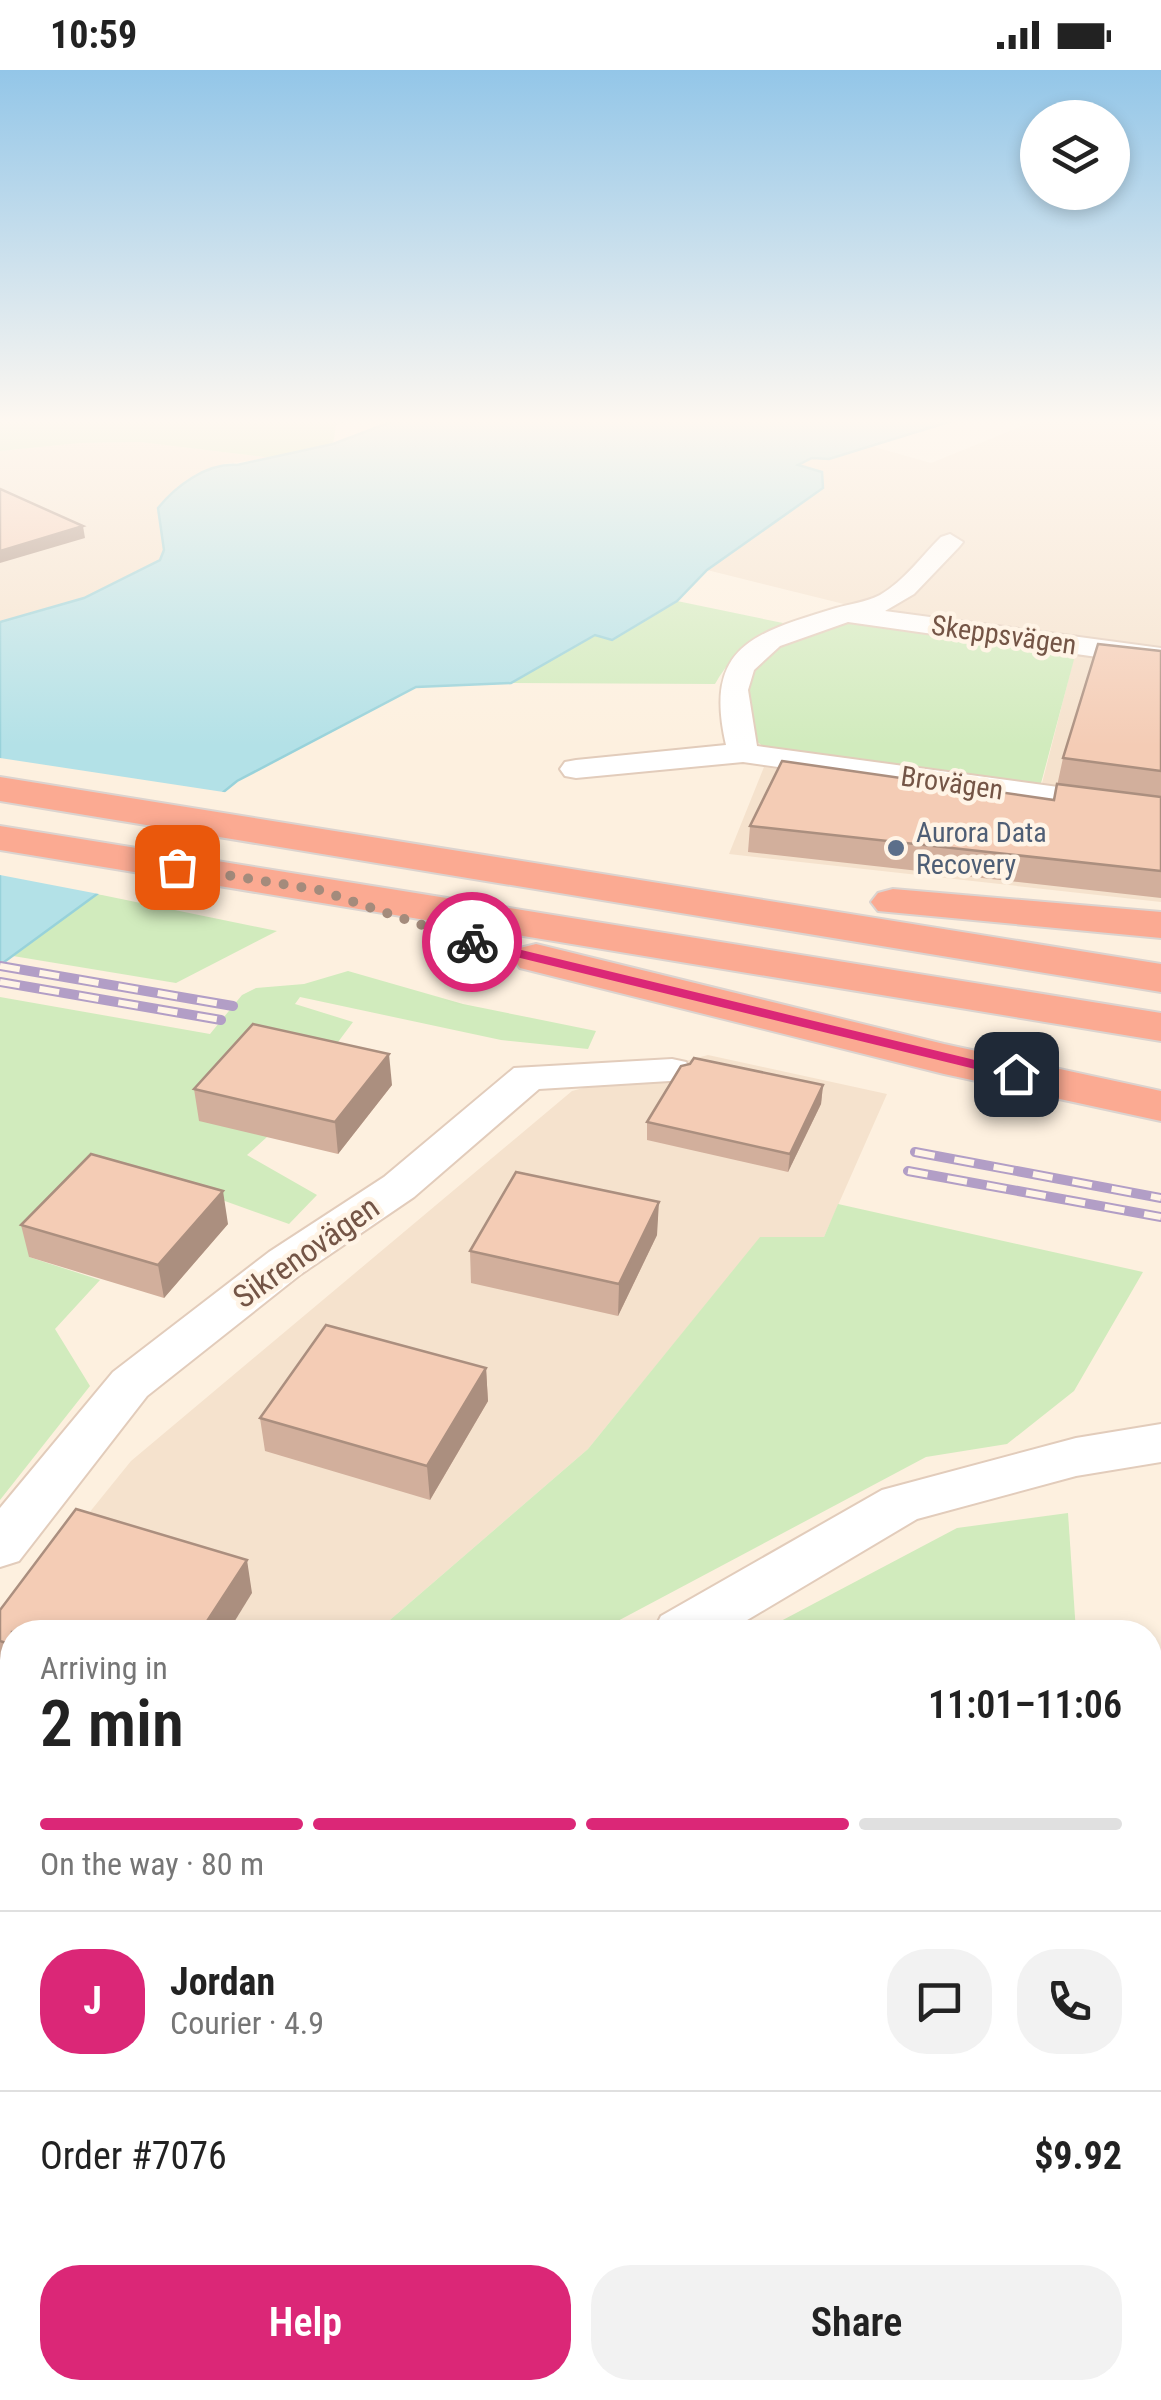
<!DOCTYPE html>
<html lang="en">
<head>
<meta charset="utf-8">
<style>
	body { margin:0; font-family:"Roboto Condensed",sans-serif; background:#f2f2f2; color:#222; height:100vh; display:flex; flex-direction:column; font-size:38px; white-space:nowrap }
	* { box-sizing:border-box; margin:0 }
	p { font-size:32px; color:#767676 }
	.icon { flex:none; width:55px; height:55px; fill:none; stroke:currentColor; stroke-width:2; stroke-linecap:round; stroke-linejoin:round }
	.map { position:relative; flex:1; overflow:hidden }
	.side { position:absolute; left:0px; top:1550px; width:1162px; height:780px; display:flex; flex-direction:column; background:#fff; border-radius:40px 40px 0 0; box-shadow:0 5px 15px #0003 }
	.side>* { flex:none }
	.tools { position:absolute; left:1020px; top:30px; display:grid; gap:20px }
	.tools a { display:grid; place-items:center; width:110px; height:110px; border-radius:50%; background:#fff; box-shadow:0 5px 15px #0003; font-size:50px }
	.pin { position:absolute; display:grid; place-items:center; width:85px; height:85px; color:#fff; margin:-42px; border-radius:20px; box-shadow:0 5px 15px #0006 }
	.courier { position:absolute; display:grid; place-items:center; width:100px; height:100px; margin:-50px; border:8px solid #db2777; border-radius:50%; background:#fff; color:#222; box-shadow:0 2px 12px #0007 }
	.overview em { font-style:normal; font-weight:600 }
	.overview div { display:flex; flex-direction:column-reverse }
	.overview { display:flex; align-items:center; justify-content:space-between; height:170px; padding:0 40px }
	h1 { font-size:65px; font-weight:600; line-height:75px }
	.bar { display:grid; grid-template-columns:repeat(4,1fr); gap:15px 10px; align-content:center; height:120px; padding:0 40px }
	.bar i { height:12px; border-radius:8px; background:#e0e0e0 }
	.bar .current { background:#db2777 }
	.bar p { grid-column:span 4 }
	.line { display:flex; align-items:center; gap:25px; padding:0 40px; border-top:2px solid #e0e0e0 }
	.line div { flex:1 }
	.round { display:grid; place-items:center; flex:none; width:105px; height:105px; border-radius:40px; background:#f2f2f2 }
	.cta { display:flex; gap:20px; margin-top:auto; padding:20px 40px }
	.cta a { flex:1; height:115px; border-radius:40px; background:#db2777; color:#fff; font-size:40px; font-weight:600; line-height:115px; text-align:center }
	.cta a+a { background:#f2f2f2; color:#222 }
	.status { display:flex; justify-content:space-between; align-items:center; height:70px; padding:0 50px; background:#fff; direction:ltr }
	.status svg { height:28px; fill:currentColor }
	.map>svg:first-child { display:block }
</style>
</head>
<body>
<div class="status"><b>10:59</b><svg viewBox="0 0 49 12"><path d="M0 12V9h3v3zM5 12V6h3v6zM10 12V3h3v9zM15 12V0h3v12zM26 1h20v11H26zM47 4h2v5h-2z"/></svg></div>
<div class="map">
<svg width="1161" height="2330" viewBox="0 0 1161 2330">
	<rect width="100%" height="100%" fill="#fdf0df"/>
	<!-- residential -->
	<g fill="#f5e2cd">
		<polygon points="1119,349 1161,355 1161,832 729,784 764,697 1036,737 1079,568 856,537 707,500 822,418 797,396 812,388 829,389 871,376 931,393 1037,350"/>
		<polygon points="140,372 272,388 223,394 158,438 164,480 160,490 83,528 0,552 0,381 80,373"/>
		<polygon points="708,985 887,1024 824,1167 760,1168 588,1379 376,1562 12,1562 12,1748 0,1750 0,1553 131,1391 572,1021"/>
	</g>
	<!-- green -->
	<g fill="#d1ebbd">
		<polygon points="0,350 346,350 336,356 333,374 272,388 140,372 80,373 0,381"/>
		<path d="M677,531L783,553C755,571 731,584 715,614L511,613L596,565L612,570Z"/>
		<polygon points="834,552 880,552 1076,582 1040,717 768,680 748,665 743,609 777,576"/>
		<polygon points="97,824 277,861 176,913 13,886"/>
		<polygon points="348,901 463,934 596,961 588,979 501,970 300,927 295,934 353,952 267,1067 247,1085 317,1125 289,1154 175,1113 29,1187 100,1210 55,1259 90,1316 0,1430 0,927 210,964 242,925 256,918 304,914"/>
		<polygon points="838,1134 1143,1202 1074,1321 1007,1374 926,1387 597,1562 376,1562 588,1379 760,1167 824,1167"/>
		<polygon points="1068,1443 1076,1562 760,1562 957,1458"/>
		<polygon points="12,1748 12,1874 0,1880 0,1750"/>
		<polygon points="1161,1930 1161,2330 669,2330 677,2318 1150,2318 1150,1934"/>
		<polygon points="0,2151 12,2155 12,2318 383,2318 376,2330 0,2330"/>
	</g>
	<!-- water -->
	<path fill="#b3e1e7" stroke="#98d2da" stroke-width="2.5" d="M396,350H955L829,389L812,388L798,395L822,402L823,418L707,500L677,531L612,570L595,565L511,613L416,617L237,711L97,824L0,895V552L84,528L160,490L164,480L158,438C176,416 206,393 237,395L333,374Z"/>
	<!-- pier -->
	<polygon fill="#fdf0df" points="0,688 230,723 104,825 0,805"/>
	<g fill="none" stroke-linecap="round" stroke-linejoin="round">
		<defs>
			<g id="street">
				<path d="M950,464L963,472L959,477L914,524L885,541L1161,578V596L848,552L780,576L754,600L748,620L757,676L1161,731V751L743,692L576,708L565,706L560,699L565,692L576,690L726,675C703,576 754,563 836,538C850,534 866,532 880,525C904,511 922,486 941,467Z"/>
				<polygon points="672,989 686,992 692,1001 686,1010 539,1019 414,1127 301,1204 147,1326 19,1491 0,1497 0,1438 113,1302 269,1182 384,1107 514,998"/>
				<polygon points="1161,1354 1161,1392 1076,1406 917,1449 727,1562 653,1562 661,1546 882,1420 1076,1368"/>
				<polygon points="12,1914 12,1981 0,1986 0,1918"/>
			</g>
			<g id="secondary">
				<polygon points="1161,1789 1161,1861 1150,1865 1150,1793"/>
				<polygon points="448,2318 547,2318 542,2330 443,2330"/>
			</g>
			<g id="highway">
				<polygon points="0,707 1161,894 1161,922 0,731"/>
				<polygon points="0,756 1161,943 1161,971 0,780"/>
				<polygon points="893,819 1161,842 1161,868 878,841 871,832 878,823"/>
				<polygon points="536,874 944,974 1161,1021 1161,1051 944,1004 520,898 513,888 520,878"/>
			</g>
		</defs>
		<!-- street casing -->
		<use href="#street" stroke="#e2ccbb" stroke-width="4"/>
		<!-- secondary casing -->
		<use href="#secondary" stroke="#e9ceba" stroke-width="4"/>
		<!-- highway casing -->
		<use href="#highway" stroke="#dbd3cf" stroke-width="4"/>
		<!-- street -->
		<use href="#street" fill="#fff" fill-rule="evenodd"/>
		<!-- secondary -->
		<use href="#secondary" fill="#fff" fill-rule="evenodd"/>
		<!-- highway -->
		<use href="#highway" fill="#fbaa92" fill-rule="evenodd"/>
		<defs>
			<g id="rail">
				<polyline points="0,896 233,936"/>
				<polyline points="0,912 221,950"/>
				<polyline points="915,1082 1161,1128"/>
				<polyline points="908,1101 1161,1147"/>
			</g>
		</defs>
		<!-- rail casing -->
		<use href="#rail" stroke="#b29ec6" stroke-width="10"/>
		<!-- rail -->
		<use href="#rail" stroke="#fff4e6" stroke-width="6" stroke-dasharray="20" stroke-linecap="butt"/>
	</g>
	<!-- wall -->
	<g fill="#d2af9c">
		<polygon points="1161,581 1161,828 748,782 750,756 1054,730 1063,688"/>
		<polygon points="392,1015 338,1084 199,1051 194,1019"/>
		<polygon points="823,1015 821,1034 788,1102 647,1070 647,1052"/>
		<polygon points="228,1154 164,1228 29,1187 21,1155"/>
		<polygon points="657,1165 618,1246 471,1213 470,1181"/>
		<polygon points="486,1298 488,1331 430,1430 265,1381 260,1348"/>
		<polygon points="252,1523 12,1562 12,1605 0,1601 0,1540"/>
	</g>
	<!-- shaded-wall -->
	<g fill="#ab8f7f">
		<polygon points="83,456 85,468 0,493 0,481"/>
		<polygon points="389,984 392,1015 338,1084 335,1052"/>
		<polygon points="823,1015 821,1034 788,1102 790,1084"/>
		<polygon points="223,1121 228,1154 164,1228 158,1195"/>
		<polygon points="659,1132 657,1165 618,1246 619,1214"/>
		<polygon points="486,1298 488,1331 430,1430 427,1396"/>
		<polygon points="247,1490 252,1523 228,1562 200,1562"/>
	</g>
	<!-- building -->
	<g fill="#f4ccb5" stroke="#ab8f7f" stroke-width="2.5">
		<polygon points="0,419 83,456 0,481"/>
		<polygon points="1098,574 1161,581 1161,701 1063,688"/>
		<polygon points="782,691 1054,730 1057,714 1161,727 1161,801 750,756"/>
		<polygon points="253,954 389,984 335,1052 194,1019"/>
		<polygon points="694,988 823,1015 790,1084 647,1052 681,996 690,994"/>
		<polygon points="91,1084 223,1121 158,1195 21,1155"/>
		<polygon points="516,1102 659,1132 619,1214 470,1181"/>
		<polygon points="326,1255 486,1298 427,1396 260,1348"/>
		<polygon points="76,1439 247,1490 200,1562 12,1562 12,1575 0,1571 0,1540"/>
	</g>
	<!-- sky -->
	<linearGradient id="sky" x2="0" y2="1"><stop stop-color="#93c6e8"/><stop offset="0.52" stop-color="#fef8f1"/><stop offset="1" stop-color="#fef8f1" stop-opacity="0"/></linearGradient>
	<rect width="1161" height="676" fill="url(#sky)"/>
	<!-- route -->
	<polygon fill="#db2777" points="472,868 1016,1000 1023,1004 1016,1009 467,875 467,869"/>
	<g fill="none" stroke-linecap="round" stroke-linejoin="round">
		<!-- done -->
		<polyline stroke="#a48b7c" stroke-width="10" stroke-dasharray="0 18" points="177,797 319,820 472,872"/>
	</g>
	<!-- markers -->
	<circle fill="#5c6f8a" stroke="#fff4e6" stroke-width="4" cx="896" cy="778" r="10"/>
	<g text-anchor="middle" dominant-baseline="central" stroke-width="9" stroke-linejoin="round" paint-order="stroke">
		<!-- far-street labels -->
		<g font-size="28" fill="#745546" stroke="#fff4e6">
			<text transform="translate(1004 565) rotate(8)">Skeppsvägen</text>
			<text transform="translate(952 713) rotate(8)">Brovägen</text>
		</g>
		<!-- far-service labels -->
		<g font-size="28" fill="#4e5e75" stroke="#fff4e6" text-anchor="start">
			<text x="916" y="762">Aurora Data<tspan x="916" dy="32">Recovery</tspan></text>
		</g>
		<!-- street labels -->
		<g font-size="32" fill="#745546" stroke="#fff4e6">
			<text transform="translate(306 1182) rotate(-35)">Sikrenovägen</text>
		</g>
	</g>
</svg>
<div class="tools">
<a><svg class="icon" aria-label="layers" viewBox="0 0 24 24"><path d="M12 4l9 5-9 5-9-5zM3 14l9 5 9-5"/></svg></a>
</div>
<div class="pin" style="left:177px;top:797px;background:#ea580c"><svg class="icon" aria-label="bag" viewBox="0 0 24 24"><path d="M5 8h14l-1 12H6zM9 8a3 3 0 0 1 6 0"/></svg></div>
<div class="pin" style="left:1016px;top:1004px;background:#1f2937"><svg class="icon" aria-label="home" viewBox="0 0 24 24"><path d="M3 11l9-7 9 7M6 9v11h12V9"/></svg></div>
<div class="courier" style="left:472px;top:872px"><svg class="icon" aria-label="bike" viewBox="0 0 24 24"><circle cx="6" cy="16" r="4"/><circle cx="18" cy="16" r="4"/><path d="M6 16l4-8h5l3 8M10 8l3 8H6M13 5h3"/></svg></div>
<section class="side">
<div class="overview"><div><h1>2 min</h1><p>Arriving in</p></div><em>11:01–11:06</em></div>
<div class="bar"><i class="current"></i><i class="current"></i><i class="current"></i><i></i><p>On the way · 80 m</p></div>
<div class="line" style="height:180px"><b class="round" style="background:#db2777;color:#fff">J</b><div><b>Jordan</b><p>Courier · 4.9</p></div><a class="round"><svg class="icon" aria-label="chat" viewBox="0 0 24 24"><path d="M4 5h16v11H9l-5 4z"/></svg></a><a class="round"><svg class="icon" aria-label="phone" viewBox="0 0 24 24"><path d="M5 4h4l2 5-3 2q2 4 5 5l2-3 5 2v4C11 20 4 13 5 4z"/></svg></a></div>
<div class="line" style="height:130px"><div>Order #7076</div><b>$9.92</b></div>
<div class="cta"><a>Help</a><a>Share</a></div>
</section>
</div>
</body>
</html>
